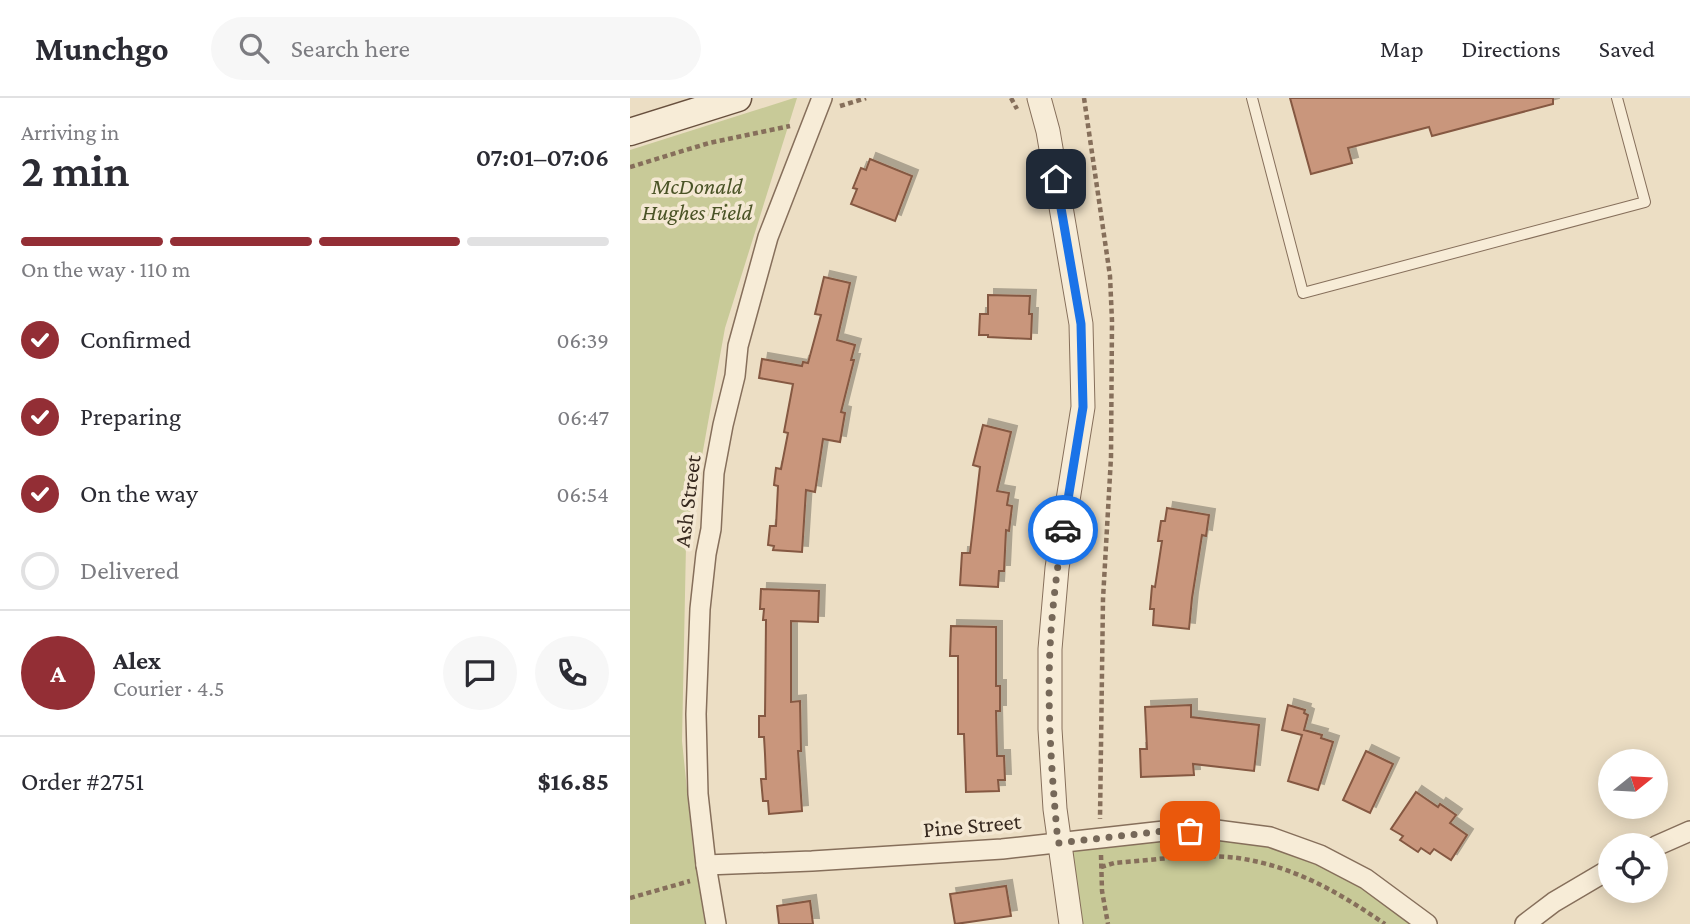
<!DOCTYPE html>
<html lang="en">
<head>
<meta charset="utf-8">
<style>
	body { margin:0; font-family:"Crimson Pro",serif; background:#f7f7f7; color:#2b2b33; height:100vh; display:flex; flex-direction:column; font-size:26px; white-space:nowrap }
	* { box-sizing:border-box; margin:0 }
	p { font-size:23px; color:#7c7c81 }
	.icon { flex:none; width:38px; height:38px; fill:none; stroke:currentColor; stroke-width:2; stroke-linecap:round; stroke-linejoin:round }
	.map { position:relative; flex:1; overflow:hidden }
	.details { display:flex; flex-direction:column; background:#fff; width:630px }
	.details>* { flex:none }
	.needle { width:46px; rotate:72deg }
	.controls { position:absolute; left:968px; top:651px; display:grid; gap:14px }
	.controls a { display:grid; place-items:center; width:70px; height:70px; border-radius:50%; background:#fff; box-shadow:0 4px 18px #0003; font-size:35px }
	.pin { position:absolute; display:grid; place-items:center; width:60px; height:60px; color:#fff; margin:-30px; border-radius:14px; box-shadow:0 4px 10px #0006 }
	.courier { position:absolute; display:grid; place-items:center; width:70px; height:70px; margin:-35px; border:5px solid #1a73e8; border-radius:50%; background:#fff; color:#222; box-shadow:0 2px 9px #0007 }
	.headline em { font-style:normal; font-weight:600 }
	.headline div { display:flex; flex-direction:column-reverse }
	.headline { display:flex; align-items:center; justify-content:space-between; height:119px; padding:0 21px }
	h1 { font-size:46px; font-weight:600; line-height:52px }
	.bar { display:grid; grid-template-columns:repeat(4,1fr); gap:10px 7px; align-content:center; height:84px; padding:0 21px }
	.bar i { height:9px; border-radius:5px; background:#e1e1e2 }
	.bar .selected { background:#932e35 }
	.bar p { grid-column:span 4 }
	.line { display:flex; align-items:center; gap:18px; padding:0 21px; border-top:2px solid #e1e1e2 }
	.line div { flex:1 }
	.round { display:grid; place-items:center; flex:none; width:74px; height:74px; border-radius:37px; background:#f7f7f7 }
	ol { padding:0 21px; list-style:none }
	li { display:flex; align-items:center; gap:21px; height:77px }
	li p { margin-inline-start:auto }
	li .icon { padding:7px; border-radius:50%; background:#932e35; color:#fff; stroke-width:4 }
	li:last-child { color:#7c7c81 }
	li i { width:38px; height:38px; border:4px solid #e1e1e2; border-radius:50% }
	header { display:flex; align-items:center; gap:42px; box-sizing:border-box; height:98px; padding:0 35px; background:#fff; border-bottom:2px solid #e1e1e2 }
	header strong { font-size:33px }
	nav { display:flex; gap:38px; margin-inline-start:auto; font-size:24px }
	.search { width:490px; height:63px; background:#f7f7f7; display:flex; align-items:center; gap:18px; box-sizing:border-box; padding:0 24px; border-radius:38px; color:#7c7c81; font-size:26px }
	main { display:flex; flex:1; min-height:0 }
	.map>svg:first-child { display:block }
</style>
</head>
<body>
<header>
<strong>Munchgo</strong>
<div class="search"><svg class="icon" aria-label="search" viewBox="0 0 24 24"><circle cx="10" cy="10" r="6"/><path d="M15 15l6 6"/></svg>Search here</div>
<nav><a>Map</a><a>Directions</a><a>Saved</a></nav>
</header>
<main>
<section class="details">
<div class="headline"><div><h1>2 min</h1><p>Arriving in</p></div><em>07:01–07:06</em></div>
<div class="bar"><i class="selected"></i><i class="selected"></i><i class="selected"></i><i></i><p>On the way · 110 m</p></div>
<ol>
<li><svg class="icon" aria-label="check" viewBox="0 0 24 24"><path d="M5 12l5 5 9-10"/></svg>Confirmed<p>06:39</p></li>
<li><svg class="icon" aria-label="check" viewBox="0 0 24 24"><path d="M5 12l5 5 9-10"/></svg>Preparing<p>06:47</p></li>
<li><svg class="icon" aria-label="check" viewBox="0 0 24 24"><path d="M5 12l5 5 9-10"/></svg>On the way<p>06:54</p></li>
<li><i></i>Delivered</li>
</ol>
<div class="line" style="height:126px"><b class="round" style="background:#932e35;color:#fff">A</b><div><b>Alex</b><p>Courier · 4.5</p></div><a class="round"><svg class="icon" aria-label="chat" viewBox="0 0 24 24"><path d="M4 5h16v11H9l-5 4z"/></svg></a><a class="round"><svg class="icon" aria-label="phone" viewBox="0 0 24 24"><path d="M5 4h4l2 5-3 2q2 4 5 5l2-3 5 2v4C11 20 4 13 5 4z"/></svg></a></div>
<div class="line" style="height:91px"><div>Order #2751</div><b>$16.85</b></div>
</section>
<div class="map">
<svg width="1060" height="826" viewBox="0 0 1060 826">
	<defs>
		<filter id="shadow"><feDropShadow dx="6" dy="-6" stdDeviation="0" flood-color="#0004"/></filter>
	</defs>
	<rect width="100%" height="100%" fill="#ecdec4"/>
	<!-- green -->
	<g fill="#c8ca98">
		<polygon points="164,0 167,0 95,230 56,447 52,643 63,751 75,826 0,826 0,52"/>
		<polygon points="586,732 690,757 797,826 441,826 428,745"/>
	</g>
	<!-- building -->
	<g fill="#c9967b" stroke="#855842" stroke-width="2" filter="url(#shadow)">
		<polygon points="660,0 923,0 923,6 802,38 799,29 718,50 722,65 681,76"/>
		<polygon points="240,61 282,78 265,123 221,106 227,91 223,90 231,70 236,72"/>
		<polygon points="194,179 220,185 207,242 225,247 221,262 224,262 211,314 215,315 210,344 193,341 185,394 176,392 172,454 143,452 144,448 138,447 140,428 146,428 148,388 144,387 146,370 151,371 158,335 154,334 163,286 129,280 132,261 172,268 173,264 178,265 191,217 185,216"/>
		<polygon points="358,197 400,198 399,216 402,216 401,241 358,239 358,237 349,237 350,216 358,216"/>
		<polygon points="353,327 381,334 367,393 379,395 377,407 382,408 379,433 376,432 374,473 369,473 368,489 330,487 332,455 340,455 350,369 343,367"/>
		<polygon points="537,410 579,417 576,438 572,437 562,500 559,531 523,527 524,511 520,511 522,488 525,489 532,443 528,443 531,423 535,423"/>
		<polygon points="131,491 189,493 188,524 161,523 161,604 170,603 171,653 168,653 172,713 139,716 138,703 133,703 131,681 136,681 135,656 134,639 129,639 129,618 135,618 136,522 133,522 134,511 130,511"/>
		<polygon points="321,528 366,529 366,588 370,588 370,613 366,613 367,658 374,658 375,682 368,682 369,693 336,694 334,636 328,636 328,558 320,558"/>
		<polygon points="561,607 561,619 629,627 624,673 563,666 564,677 511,679 510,651 517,651 515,609"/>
		<polygon points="658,607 675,612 674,615 678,617 674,632 692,637 691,640 703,644 688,692 658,683 672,637 652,632"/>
		<polygon points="736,653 763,666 740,715 713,702"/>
		<polygon points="786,694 808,709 810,706 826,717 820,725 837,737 821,762 804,751 800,756 791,750 788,754 770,742 773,738 761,731"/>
		<polygon points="376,788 381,818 325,826 320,796"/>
		<polygon points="180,803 183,826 149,826 147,808"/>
	</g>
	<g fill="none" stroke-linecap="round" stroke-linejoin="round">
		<defs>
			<polyline id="service" points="622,0 673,195 1015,104 987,0"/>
			<g id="minor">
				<polyline points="1026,748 1060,733"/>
				<polyline points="76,767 182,763 372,751 534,733 586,732 640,739 690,757 736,781 797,826"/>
				<polyline points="86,826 76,767 68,696 66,616 70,511 76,456 81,431 84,375 93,327 105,278 108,248 138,139 192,0"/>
				<polyline points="895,826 924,804 980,771"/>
			</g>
			<polyline id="tertiary" points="409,0 418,33 451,226 453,309 427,470 420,551 420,631 425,711 441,826"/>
			<polyline id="secondary" points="0,34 108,0"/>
		</defs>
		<!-- service casing -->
		<use href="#service" stroke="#866f5b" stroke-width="12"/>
		<!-- minor casing -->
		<use href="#minor" stroke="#866f5b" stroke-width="22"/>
		<!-- tertiary casing -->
		<use href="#tertiary" stroke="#866f5b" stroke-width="25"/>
		<!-- secondary casing -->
		<use href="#secondary" stroke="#68503e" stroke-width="29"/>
		<!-- path -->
		<g stroke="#866f5b" stroke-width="4.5" stroke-dasharray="5 3.5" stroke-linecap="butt">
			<polyline points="381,0 387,11"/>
			<polyline points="454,0 480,178 482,223 481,359 473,501 470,721"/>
			<polyline points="210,8 236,0"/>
			<polyline points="0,69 79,45 160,28"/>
			<polyline points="471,757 472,793 478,826"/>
			<path d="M471,769L484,765C524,762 569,755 608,760C666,769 708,794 755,826"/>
			<polyline points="0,800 60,783"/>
		</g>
		<!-- service -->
		<use href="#service" stroke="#f7ecd7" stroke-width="10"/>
		<!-- minor -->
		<use href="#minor" stroke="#f7ecd7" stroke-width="19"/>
		<!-- tertiary -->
		<use href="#tertiary" stroke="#f7ecd7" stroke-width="23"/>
		<!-- secondary -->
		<use href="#secondary" stroke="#f7ecd7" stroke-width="26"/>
	</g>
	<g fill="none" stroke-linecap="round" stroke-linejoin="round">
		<!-- done -->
		<path stroke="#766859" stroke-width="7" stroke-dasharray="0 12.6" d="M433,432C427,471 422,511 420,550C417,615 422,680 428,745L534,733H560"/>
		<!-- route -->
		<polyline stroke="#1a73e8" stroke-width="9" points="426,81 451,226 453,309 433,432"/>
	</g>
	<g text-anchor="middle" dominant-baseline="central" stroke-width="7" stroke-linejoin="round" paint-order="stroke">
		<!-- park labels -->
		<g font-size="23" font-style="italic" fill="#4a5326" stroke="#f4e8d3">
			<text x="67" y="88">McDonald<tspan x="67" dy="26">Hughes Field</tspan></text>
		</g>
		<!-- street labels -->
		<g font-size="23" fill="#37291f" stroke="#f4e8d3">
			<text transform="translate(57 403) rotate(-83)">Ash Street</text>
			<text transform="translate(342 727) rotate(-5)">Pine Street</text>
		</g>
	</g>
</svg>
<div class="controls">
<a><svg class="needle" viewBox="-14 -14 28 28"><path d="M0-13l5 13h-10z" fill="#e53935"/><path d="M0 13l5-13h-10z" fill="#7c7c81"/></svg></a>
<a><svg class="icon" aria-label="locate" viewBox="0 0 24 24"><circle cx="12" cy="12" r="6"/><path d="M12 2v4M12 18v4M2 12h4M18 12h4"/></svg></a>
</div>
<div class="pin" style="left:560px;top:733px;background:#ea580c"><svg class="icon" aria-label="bag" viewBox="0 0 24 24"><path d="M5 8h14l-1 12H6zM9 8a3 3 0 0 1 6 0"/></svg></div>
<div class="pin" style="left:426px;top:81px;background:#1f2937"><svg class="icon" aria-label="home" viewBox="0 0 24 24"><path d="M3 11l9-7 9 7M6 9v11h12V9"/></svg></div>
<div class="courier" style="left:433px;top:432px"><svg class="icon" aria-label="car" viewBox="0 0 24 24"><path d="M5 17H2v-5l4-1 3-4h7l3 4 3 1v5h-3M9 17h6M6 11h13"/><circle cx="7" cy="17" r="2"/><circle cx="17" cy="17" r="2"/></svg></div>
</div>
</main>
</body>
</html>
